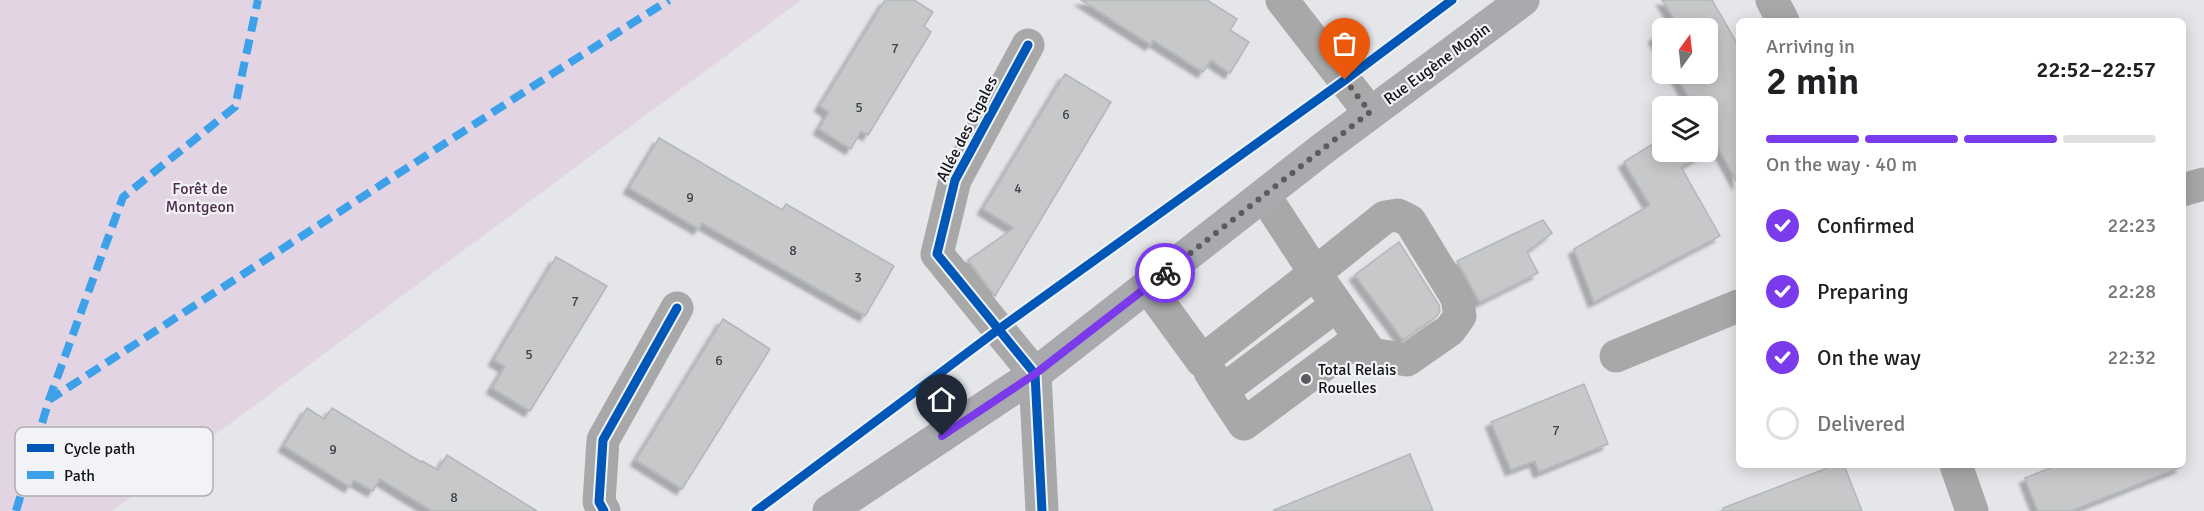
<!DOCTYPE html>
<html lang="en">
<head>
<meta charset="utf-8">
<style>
	body { margin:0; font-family:Signika,sans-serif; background:#f2f2f2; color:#202124; height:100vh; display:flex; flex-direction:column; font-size:22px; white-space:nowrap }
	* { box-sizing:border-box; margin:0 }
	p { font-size:20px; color:#757577 }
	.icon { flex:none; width:33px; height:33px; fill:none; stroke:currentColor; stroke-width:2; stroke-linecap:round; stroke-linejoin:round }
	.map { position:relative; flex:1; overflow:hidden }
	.details { position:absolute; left:1736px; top:18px; width:450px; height:450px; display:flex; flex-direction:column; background:#fff; border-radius:9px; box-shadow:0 3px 15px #0003 }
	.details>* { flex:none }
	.needle { width:39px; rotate:15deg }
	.controls { position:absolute; left:1652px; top:18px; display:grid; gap:12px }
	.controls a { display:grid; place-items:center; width:66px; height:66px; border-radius:9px; background:#fff; box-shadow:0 3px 15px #0003; font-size:30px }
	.pin { position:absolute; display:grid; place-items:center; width:51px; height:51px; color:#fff; margin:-62px -26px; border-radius:50% 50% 50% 0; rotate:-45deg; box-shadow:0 0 6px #0007 }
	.pin .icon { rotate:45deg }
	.courier { position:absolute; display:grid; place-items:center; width:60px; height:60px; margin:-30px; border:4px solid #7c3aed; border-radius:50%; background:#fff; color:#222; box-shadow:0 2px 8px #0007 }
	.summary em { font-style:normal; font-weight:600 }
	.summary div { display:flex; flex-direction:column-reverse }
	.summary { display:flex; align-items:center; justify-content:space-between; height:102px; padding:0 30px }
	h1 { font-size:39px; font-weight:600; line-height:45px }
	.bar { display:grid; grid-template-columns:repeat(4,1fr); gap:9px 6px; align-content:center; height:72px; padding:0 30px }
	.bar i { height:8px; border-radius:4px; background:#e0e0e0 }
	.bar .active { background:#7c3aed }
	.bar p { grid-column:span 4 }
	ol { padding:0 30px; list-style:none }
	li { display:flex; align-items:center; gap:18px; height:66px }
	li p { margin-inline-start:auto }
	li .icon { padding:6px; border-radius:50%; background:#7c3aed; color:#fff; stroke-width:4 }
	li:last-child { color:#757577 }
	li i { width:33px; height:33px; border:3px solid #e0e0e0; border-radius:50% }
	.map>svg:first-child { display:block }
</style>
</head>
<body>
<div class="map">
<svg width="2204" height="511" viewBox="0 0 2204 511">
	<defs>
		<filter id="shadow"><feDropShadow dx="-5.5" dy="5.5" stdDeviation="1.5" flood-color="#0004"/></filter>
	</defs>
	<rect width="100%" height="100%" fill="#e4e6e9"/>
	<!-- green -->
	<polygon fill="#e2d4e2" points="0,0 801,0 112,511 0,511"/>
	<!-- building -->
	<g fill="#c6c8ca" stroke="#b4b6b8" stroke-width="1.5" filter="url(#shadow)">
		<polygon points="885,0 914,0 933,12 924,26 931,32 868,135 861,131 851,149 819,129 829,112 820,106"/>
		<polygon points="1081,0 1207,0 1237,19 1230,30 1249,42 1230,73 1211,60 1203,72 1153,40 1151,45"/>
		<polygon points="1662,0 1712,0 1738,45 1738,184 1717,146 1707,151 1707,106 1694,106 1675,74 1707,74 1707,28 1668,28 1677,23"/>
		<polygon points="1662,32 1662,50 1654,37"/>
		<polygon points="1065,74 1111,102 995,296 968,260 1014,228 983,209"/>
		<polygon points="659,138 782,210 786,204 894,266 865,316 702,223 699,229 629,188"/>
		<polygon points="1662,138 1662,152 1707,152 1681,167 1720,236 1594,302 1574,249 1650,205 1624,162"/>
		<polygon points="1543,220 1552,233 1527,252 1538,273 1480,302 1457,261"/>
		<polygon points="1399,242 1439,305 1440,311 1437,316 1403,340 1355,275"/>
		<polygon points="556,257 607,286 530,411 492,388 505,367 494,360"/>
		<polygon points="723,319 770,349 682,489 636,460"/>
		<polygon points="1584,384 1608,444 1539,472 1535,461 1511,470 1491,422"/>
		<polygon points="307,408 324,419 332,408 421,462 422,461 438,470 447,455 537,511 432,511 380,479 373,491 354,480 350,487 284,446"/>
		<polygon points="1410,454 1433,511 1275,511 1274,510"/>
		<polygon points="1835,465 1844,465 1862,511 1723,511 1723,508"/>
		<polygon points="2058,465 2181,465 2181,467 2071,511 2038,511 2025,478"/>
	</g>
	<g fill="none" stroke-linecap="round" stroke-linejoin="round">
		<!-- minor -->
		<g stroke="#a8a8a8" stroke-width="33">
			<polyline points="1282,0 1370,113"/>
			<polyline points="1772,0 1783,21"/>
			<polyline points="1028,45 955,180 937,254 1035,374 1042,511"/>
			<polyline points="2182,190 2204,184"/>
			<polygon points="1398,215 1410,221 1457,298 1460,316 1450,330 1407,360 1371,354 1315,273 1385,217"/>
			<polyline points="1148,287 1202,361 1315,273 1264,195"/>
			<polyline points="1616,356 1738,306"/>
			<polyline points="1210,372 1222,391 1337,305"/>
			<polyline points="1222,391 1244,424 1360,338"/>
			<polyline points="1956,465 1972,511"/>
			<polyline points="604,511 599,502 603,440 677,308"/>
		</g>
		<!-- major -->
		<polyline stroke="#a9aaad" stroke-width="33" points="829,511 1035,374 1325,147 1523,0"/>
		<!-- quiet -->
		<g stroke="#3da1ea" stroke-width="8" stroke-dasharray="15 8" stroke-linecap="butt">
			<polyline points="49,400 123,197 235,107 258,0"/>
			<polyline points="16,511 49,400 555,72 669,0"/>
		</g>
		<defs>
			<g id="cycleway">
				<polyline points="1028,45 955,180 937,254 1035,374 1042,511"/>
				<polyline points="604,511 599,502 603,440 677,308"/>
				<polyline points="756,511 999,329 1345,80 1452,0"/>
			</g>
		</defs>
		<!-- cycleway casing -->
		<use href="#cycleway" stroke="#f1f3f7" stroke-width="13"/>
		<!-- cycleway -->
		<use href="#cycleway" stroke="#0057b8" stroke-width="9"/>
	</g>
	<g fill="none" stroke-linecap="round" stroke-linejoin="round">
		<!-- done -->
		<polyline stroke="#5b5c5f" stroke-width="6" stroke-dasharray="0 10.8" points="1165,273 1370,112 1345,80"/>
		<!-- route -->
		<polyline stroke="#7c3aed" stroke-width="8" points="942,436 1035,374 1165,273"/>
	</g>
	<!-- markers -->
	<circle fill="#5b5c5f" stroke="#f1f3f7" stroke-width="2" cx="1306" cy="379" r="6"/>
	<g text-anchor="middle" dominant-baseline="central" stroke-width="4.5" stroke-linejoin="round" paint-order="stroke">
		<!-- number labels -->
		<g font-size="14" fill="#3e4042">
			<text x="895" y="48">7</text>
			<text x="859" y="107">5</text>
			<text x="1066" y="114">6</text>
			<text x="1018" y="188">4</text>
			<text x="690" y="197">9</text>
			<text x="793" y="250">8</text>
			<text x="858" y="277">3</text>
			<text x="575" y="301">7</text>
			<text x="529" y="354">5</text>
			<text x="719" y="360">6</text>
			<text x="1556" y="430">7</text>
			<text x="333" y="449">9</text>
			<text x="454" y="497">8</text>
		</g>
		<!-- street labels -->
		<g font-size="16" fill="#111214" stroke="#f1f3f7">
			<text transform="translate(1437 64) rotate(-36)">Rue Eugène Mopin</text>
			<text transform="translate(967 129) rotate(-63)">Allée des Cigales</text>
		</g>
		<!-- park labels -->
		<g font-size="16" fill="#4e2a4c" stroke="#f1f3f7">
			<text x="200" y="189">Forêt de<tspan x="200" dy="18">Montgeon</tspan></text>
		</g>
		<!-- poi labels -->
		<g font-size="16" fill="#111214" stroke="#f1f3f7" text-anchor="start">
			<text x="1318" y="370">Total Relais<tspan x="1318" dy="18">Rouelles</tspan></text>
		</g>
	</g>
	<!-- legend -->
	<rect x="15" y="427" width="198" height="69" rx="9" fill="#f1f3f7" stroke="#aeb0b3" stroke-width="1.5"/>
	<rect x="27" y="444" width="27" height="8" fill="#0057b8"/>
	<rect x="27" y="471" width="27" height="8" fill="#3da1ea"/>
	<g font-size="16" fill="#111214">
		<text x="64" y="454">Cycle path</text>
		<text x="64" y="481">Path</text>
	</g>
</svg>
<div class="controls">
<a><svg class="needle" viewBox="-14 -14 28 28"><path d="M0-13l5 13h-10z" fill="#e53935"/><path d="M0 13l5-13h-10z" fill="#757577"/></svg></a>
<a><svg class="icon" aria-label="layers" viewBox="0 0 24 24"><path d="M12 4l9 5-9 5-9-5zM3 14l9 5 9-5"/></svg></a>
</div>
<div class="pin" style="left:1345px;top:80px;background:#ea580c"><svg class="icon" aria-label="bag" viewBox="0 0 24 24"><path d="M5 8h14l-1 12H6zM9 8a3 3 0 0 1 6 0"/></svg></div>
<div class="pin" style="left:942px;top:436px;background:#1f2937"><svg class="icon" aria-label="home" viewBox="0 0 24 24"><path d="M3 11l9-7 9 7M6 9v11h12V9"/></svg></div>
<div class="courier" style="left:1165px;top:273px"><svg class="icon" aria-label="bike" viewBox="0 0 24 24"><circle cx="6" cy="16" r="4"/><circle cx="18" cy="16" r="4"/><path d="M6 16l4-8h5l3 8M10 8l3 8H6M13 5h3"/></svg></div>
<section class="details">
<div class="summary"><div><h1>2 min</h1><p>Arriving in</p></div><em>22:52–22:57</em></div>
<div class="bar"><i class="active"></i><i class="active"></i><i class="active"></i><i></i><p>On the way · 40 m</p></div>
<ol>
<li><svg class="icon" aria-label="check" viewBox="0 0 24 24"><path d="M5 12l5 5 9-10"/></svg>Confirmed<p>22:23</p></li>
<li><svg class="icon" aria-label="check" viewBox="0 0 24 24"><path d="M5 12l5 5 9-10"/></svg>Preparing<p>22:28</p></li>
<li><svg class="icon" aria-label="check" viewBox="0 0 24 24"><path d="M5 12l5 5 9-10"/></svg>On the way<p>22:32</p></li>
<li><i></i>Delivered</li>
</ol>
</section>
</div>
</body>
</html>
